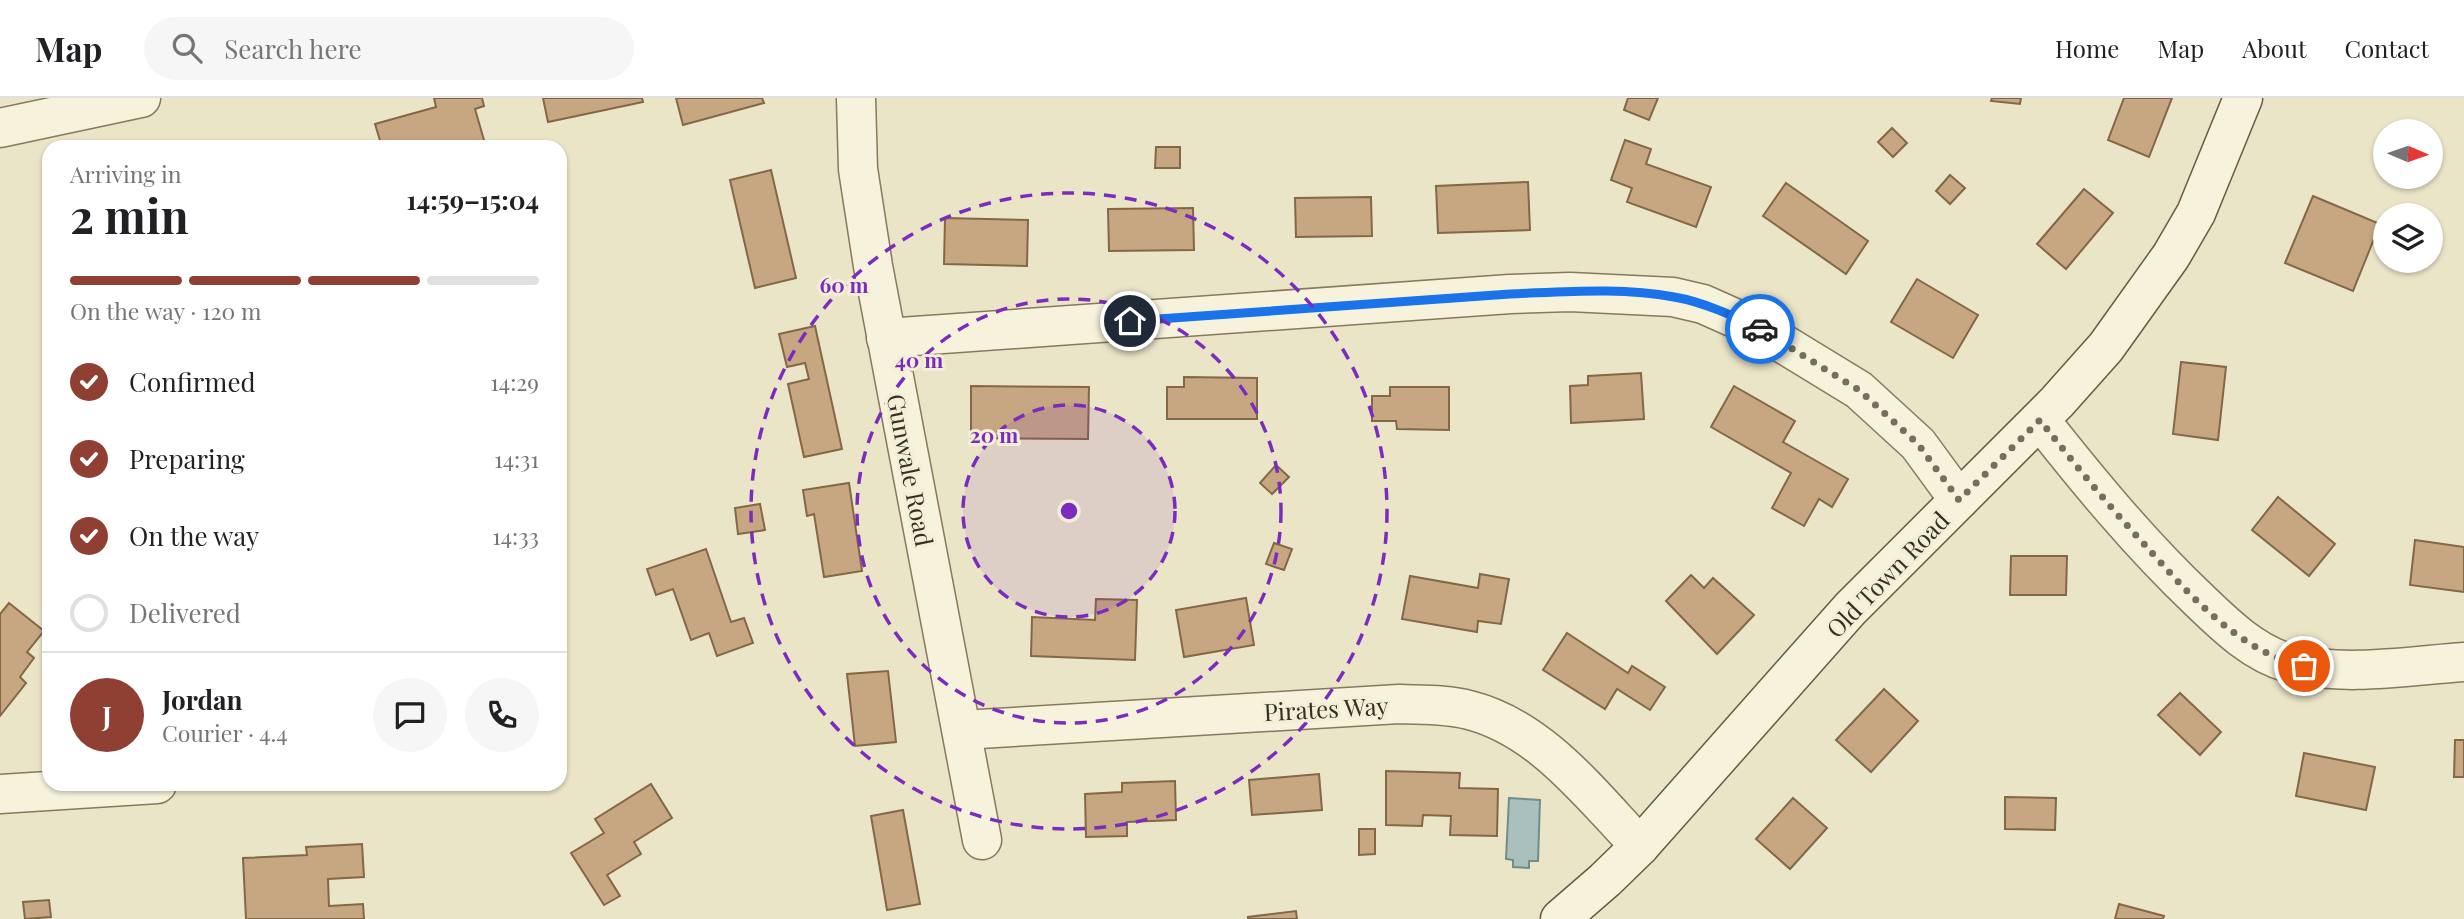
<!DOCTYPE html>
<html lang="en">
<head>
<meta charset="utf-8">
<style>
	body { margin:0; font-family:"Playfair Display",serif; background:#f6f6f6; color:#202124; height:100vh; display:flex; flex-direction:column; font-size:26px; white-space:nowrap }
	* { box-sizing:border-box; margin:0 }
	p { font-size:23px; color:#757577 }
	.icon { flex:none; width:38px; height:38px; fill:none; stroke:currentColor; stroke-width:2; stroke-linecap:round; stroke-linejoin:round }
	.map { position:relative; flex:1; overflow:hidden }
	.details { position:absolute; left:42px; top:42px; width:525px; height:651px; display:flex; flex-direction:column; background:#fff; border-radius:21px; box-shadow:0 2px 5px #0004 }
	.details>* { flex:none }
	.needle { width:46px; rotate:92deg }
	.buttons { position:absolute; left:2373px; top:21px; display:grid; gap:14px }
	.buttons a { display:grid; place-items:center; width:70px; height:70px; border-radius:50%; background:#fff; box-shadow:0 2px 5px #0004; font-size:35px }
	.pin { position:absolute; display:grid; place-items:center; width:60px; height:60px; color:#fff; margin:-30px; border:4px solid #fff; border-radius:50%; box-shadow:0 2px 7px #0007 }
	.courier { position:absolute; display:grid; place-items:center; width:70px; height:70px; margin:-35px; border:5px solid #1a73e8; border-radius:50%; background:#fff; color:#222; box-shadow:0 2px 9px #0007 }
	.headline em { font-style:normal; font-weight:700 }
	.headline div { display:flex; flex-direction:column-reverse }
	.headline { display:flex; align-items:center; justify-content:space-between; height:119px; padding:0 28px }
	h1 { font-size:46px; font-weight:700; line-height:52px }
	.bar { display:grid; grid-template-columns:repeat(4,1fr); gap:10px 7px; align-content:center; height:84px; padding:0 28px }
	.bar i { height:9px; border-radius:5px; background:#e0e0e0 }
	.bar .on { background:#903f33 }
	.bar p { grid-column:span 4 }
	.line { display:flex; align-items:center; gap:18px; padding:0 28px; border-top:2px solid #e0e0e0 }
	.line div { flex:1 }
	.round { display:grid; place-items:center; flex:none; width:74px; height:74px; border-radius:37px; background:#f6f6f6 }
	ol { padding:0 28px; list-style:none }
	li { display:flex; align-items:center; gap:21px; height:77px }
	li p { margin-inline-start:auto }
	li .icon { padding:7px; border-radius:50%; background:#903f33; color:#fff; stroke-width:4 }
	li:last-child { color:#757577 }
	li i { width:38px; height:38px; border:4px solid #e0e0e0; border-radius:50% }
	header { display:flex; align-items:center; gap:42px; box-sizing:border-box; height:98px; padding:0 35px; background:#fff; border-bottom:2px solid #e0e0e0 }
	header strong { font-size:33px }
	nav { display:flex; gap:38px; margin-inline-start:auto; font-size:24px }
	.search { width:490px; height:63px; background:#f6f6f6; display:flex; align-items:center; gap:18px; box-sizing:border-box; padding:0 24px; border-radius:38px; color:#757577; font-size:26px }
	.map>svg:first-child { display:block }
</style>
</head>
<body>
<header>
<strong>Map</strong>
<div class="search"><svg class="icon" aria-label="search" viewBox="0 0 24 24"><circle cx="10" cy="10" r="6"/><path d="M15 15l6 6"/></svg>Search here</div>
<nav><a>Home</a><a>Map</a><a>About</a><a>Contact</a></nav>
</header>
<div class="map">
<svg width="2464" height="821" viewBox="0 0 2464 821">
	<rect width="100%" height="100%" fill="#ebe5c8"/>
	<!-- water -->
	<polygon fill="#a9c0bc" stroke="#708d8a" stroke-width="2" points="1509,700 1540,702 1538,763 1529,763 1529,770 1513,769 1513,762 1506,761"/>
	<!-- building -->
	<g fill="#c6a781" stroke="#836746" stroke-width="2">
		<polygon points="434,0 482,0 484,8 475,11 486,49 382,49 375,26 436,9"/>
		<polygon points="543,0 642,0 643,4 548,24"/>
		<polygon points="676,0 762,0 764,5 683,27"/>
		<polygon points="1628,0 1658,0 1649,22 1624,12"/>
		<polygon points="1992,0 2021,0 2020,6 1991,3"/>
		<polygon points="2124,0 2172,0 2149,59 2108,42"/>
		<polygon points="1892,30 1907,45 1893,59 1878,44"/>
		<polygon points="1625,42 1651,51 1646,66 1711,89 1696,129 1627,104 1632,90 1611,82"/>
		<polygon points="1156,49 1180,49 1180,70 1155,70"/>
		<polygon points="771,72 796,180 755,190 730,82"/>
		<polygon points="1950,77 1965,90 1950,106 1936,93"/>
		<polygon points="1528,84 1530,132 1438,135 1436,88"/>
		<polygon points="1786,85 1868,143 1846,176 1763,118"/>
		<polygon points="2084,91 2113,115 2066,171 2037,146"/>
		<polygon points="2313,98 2380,126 2353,193 2285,165"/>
		<polygon points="1371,99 1372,138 1296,139 1295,100"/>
		<polygon points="1193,110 1194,152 1109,153 1108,111"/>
		<polygon points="945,120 1028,122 1027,168 944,166"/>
		<polygon points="1917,181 1978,217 1953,260 1891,224"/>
		<polygon points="815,228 842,351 804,359 788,286 809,281 805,265 787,269 779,236"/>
		<polygon points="2181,264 2226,269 2218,342 2173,336"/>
		<polygon points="1641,275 1644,321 1571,325 1570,288 1588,287 1588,278"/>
		<polygon points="1184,279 1257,280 1257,321 1167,321 1167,289 1184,289"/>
		<polygon points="971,288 1089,289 1088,341 971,340"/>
		<polygon points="1734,288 1795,323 1783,344 1848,381 1832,409 1819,401 1804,428 1772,410 1791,375 1711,329"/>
		<polygon points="1390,289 1449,289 1449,332 1397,331 1396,323 1372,323 1372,298 1390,298"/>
		<polygon points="1276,367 1289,379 1272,396 1260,385"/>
		<polygon points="849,385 862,473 824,479 814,416 807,418 803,392"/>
		<polygon points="2278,399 2335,446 2309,478 2252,432"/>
		<polygon points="760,406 765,432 738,436 735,410"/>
		<polygon points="2415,442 2464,449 2464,494 2410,487"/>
		<polygon points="1274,445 1292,451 1284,472 1266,466"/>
		<polygon points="706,451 731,524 744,520 753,545 717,558 709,535 691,542 673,491 656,497 647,471"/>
		<polygon points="2011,458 2067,458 2066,497 2010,497"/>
		<polygon points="1480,476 1509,481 1501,526 1478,523 1477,534 1402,521 1410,478 1478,490"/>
		<polygon points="1691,477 1704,490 1713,480 1754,517 1717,556 1666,503"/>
		<polygon points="1246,500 1254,547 1184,559 1176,512"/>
		<polygon points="1096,501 1137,502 1135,562 1031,558 1032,519 1095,522"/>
		<polygon points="9,505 44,533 27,554 34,560 20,579 26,585 0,618 0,516"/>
		<polygon points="1567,535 1628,575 1632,568 1665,589 1650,612 1617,591 1605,611 1543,572"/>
		<polygon points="888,573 896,644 855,648 847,576"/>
		<polygon points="1884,591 1918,623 1871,674 1836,642"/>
		<polygon points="2180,595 2221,634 2200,657 2158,617"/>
		<polygon points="2455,642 2464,642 2464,679 2454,679"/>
		<polygon points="2304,655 2375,669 2366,712 2296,698"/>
		<polygon points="1386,673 1460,675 1459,690 1498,691 1497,738 1450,737 1451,718 1423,717 1422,728 1386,727"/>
		<polygon points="1319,676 1322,712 1252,717 1249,682"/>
		<polygon points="1175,683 1176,722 1127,724 1127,738 1086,739 1085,696 1122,694 1122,685"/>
		<polygon points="651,686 672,720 634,744 641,756 607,777 620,798 604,807 571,755 604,735 595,721"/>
		<polygon points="2005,699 2056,700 2055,732 2005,731"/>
		<polygon points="1793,700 1827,730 1790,771 1756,741"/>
		<polygon points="903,712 920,806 887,812 871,718"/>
		<polygon points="1359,731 1375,731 1375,756 1359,757"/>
		<polygon points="362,746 364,779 328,781 329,808 363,806 364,821 246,821 243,760 307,757 306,749"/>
		<polygon points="49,802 51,819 25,821 23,804"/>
		<polygon points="2119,806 2164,818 2163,821 2115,821"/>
		<polygon points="1296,813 1297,821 1248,821 1248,819"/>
	</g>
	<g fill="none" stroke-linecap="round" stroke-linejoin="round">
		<defs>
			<g id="street">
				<polyline points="856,0 858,71 873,168 982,742"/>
				<polyline points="0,30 141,0"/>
				<polyline points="886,240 1510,196 1570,194 1673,199 1703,206 1759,231 1859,292 1918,346 1959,402"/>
				<path d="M2040,322C2089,384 2140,446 2198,501C2224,526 2253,555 2289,565C2345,579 2407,568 2464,564"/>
				<path d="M962,632L1399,606C1422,607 1447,606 1469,612C1541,630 1591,697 1640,748"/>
				<polyline points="0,696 157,686"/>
			</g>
			<polyline id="secondary" points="1560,821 1605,782 1640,748 1850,511 2057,304 2106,249 2171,158 2196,115 2243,0"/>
		</defs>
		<!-- street casing -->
		<use href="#street" stroke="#86795e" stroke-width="41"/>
		<!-- secondary casing -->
		<use href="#secondary" stroke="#685a41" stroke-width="41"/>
		<!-- street -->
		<use href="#street" stroke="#f6f2db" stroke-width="38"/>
		<!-- secondary -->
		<use href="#secondary" stroke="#f6f2db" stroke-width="38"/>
	</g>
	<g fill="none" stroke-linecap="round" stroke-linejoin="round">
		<!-- done -->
		<path stroke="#766f5b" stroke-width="7" stroke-dasharray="0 12.6" d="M1760,231L1859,292L1918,346L1959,402L2040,322C2073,364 2107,406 2144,446C2187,494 2238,554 2304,568"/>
		<!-- route -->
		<path stroke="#1a73e8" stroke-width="9" d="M1130,223L1510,196C1564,194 1621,189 1674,199C1704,204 1733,218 1760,231"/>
	</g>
	<!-- distance rings -->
	<circle cx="1069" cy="413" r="106" fill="#7b2cbf" fill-opacity=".12"/>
	<g fill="none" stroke="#7b2cbf" stroke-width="3.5" stroke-dasharray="12 9">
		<circle cx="1069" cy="413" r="106"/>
		<circle cx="1069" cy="413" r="212"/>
		<circle cx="1069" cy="413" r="318"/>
	</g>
	<g text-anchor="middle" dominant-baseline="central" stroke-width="6" stroke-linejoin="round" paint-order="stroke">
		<!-- street labels -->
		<g font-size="24" fill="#372f21" stroke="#f3efd7">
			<text transform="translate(911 372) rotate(79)">Gunwale Road</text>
			<text transform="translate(1887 476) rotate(-46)">Old Town Road</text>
			<text transform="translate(1326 610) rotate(-3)">Pirates Way</text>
		</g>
	</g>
	<circle cx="1069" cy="413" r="10" fill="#7b2cbf" stroke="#f3efd7" stroke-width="3.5"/>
	<g font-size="21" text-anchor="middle" font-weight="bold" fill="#7b2cbf" stroke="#f3efd7" stroke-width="6" stroke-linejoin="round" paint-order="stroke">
		<text x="844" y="195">60 m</text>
		<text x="919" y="270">40 m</text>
		<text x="994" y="345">20 m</text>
	</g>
</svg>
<div class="buttons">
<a><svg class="needle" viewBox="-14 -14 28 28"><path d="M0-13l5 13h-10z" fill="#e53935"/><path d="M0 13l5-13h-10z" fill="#757577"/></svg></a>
<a><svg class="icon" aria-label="layers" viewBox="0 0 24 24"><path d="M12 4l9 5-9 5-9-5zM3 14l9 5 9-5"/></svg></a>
</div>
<div class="pin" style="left:2304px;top:568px;background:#ea580c"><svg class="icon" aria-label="bag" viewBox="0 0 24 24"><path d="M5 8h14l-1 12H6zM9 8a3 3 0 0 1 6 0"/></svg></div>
<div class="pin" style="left:1130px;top:223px;background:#1f2937"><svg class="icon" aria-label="home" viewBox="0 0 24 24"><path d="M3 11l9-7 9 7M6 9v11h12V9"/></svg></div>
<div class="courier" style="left:1760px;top:231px"><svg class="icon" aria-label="car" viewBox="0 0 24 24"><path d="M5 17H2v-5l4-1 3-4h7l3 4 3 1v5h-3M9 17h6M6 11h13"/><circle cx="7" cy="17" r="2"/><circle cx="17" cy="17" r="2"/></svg></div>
<section class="details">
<div class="headline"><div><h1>2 min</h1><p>Arriving in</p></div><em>14:59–15:04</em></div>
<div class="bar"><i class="on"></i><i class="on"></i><i class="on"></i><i></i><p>On the way · 120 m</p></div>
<ol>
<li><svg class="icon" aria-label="check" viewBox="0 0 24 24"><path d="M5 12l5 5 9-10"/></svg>Confirmed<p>14:29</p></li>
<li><svg class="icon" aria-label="check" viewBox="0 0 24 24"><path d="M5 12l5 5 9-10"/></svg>Preparing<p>14:31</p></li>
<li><svg class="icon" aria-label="check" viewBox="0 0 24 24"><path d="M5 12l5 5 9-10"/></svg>On the way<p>14:33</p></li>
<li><i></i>Delivered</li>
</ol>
<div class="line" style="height:126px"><b class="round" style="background:#903f33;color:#fff">J</b><div><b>Jordan</b><p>Courier · 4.4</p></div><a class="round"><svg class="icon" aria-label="chat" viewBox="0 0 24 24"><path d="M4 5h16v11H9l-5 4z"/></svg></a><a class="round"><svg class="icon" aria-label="phone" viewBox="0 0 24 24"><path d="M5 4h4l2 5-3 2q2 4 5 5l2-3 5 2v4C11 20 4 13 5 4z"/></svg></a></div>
</section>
</div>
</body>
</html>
